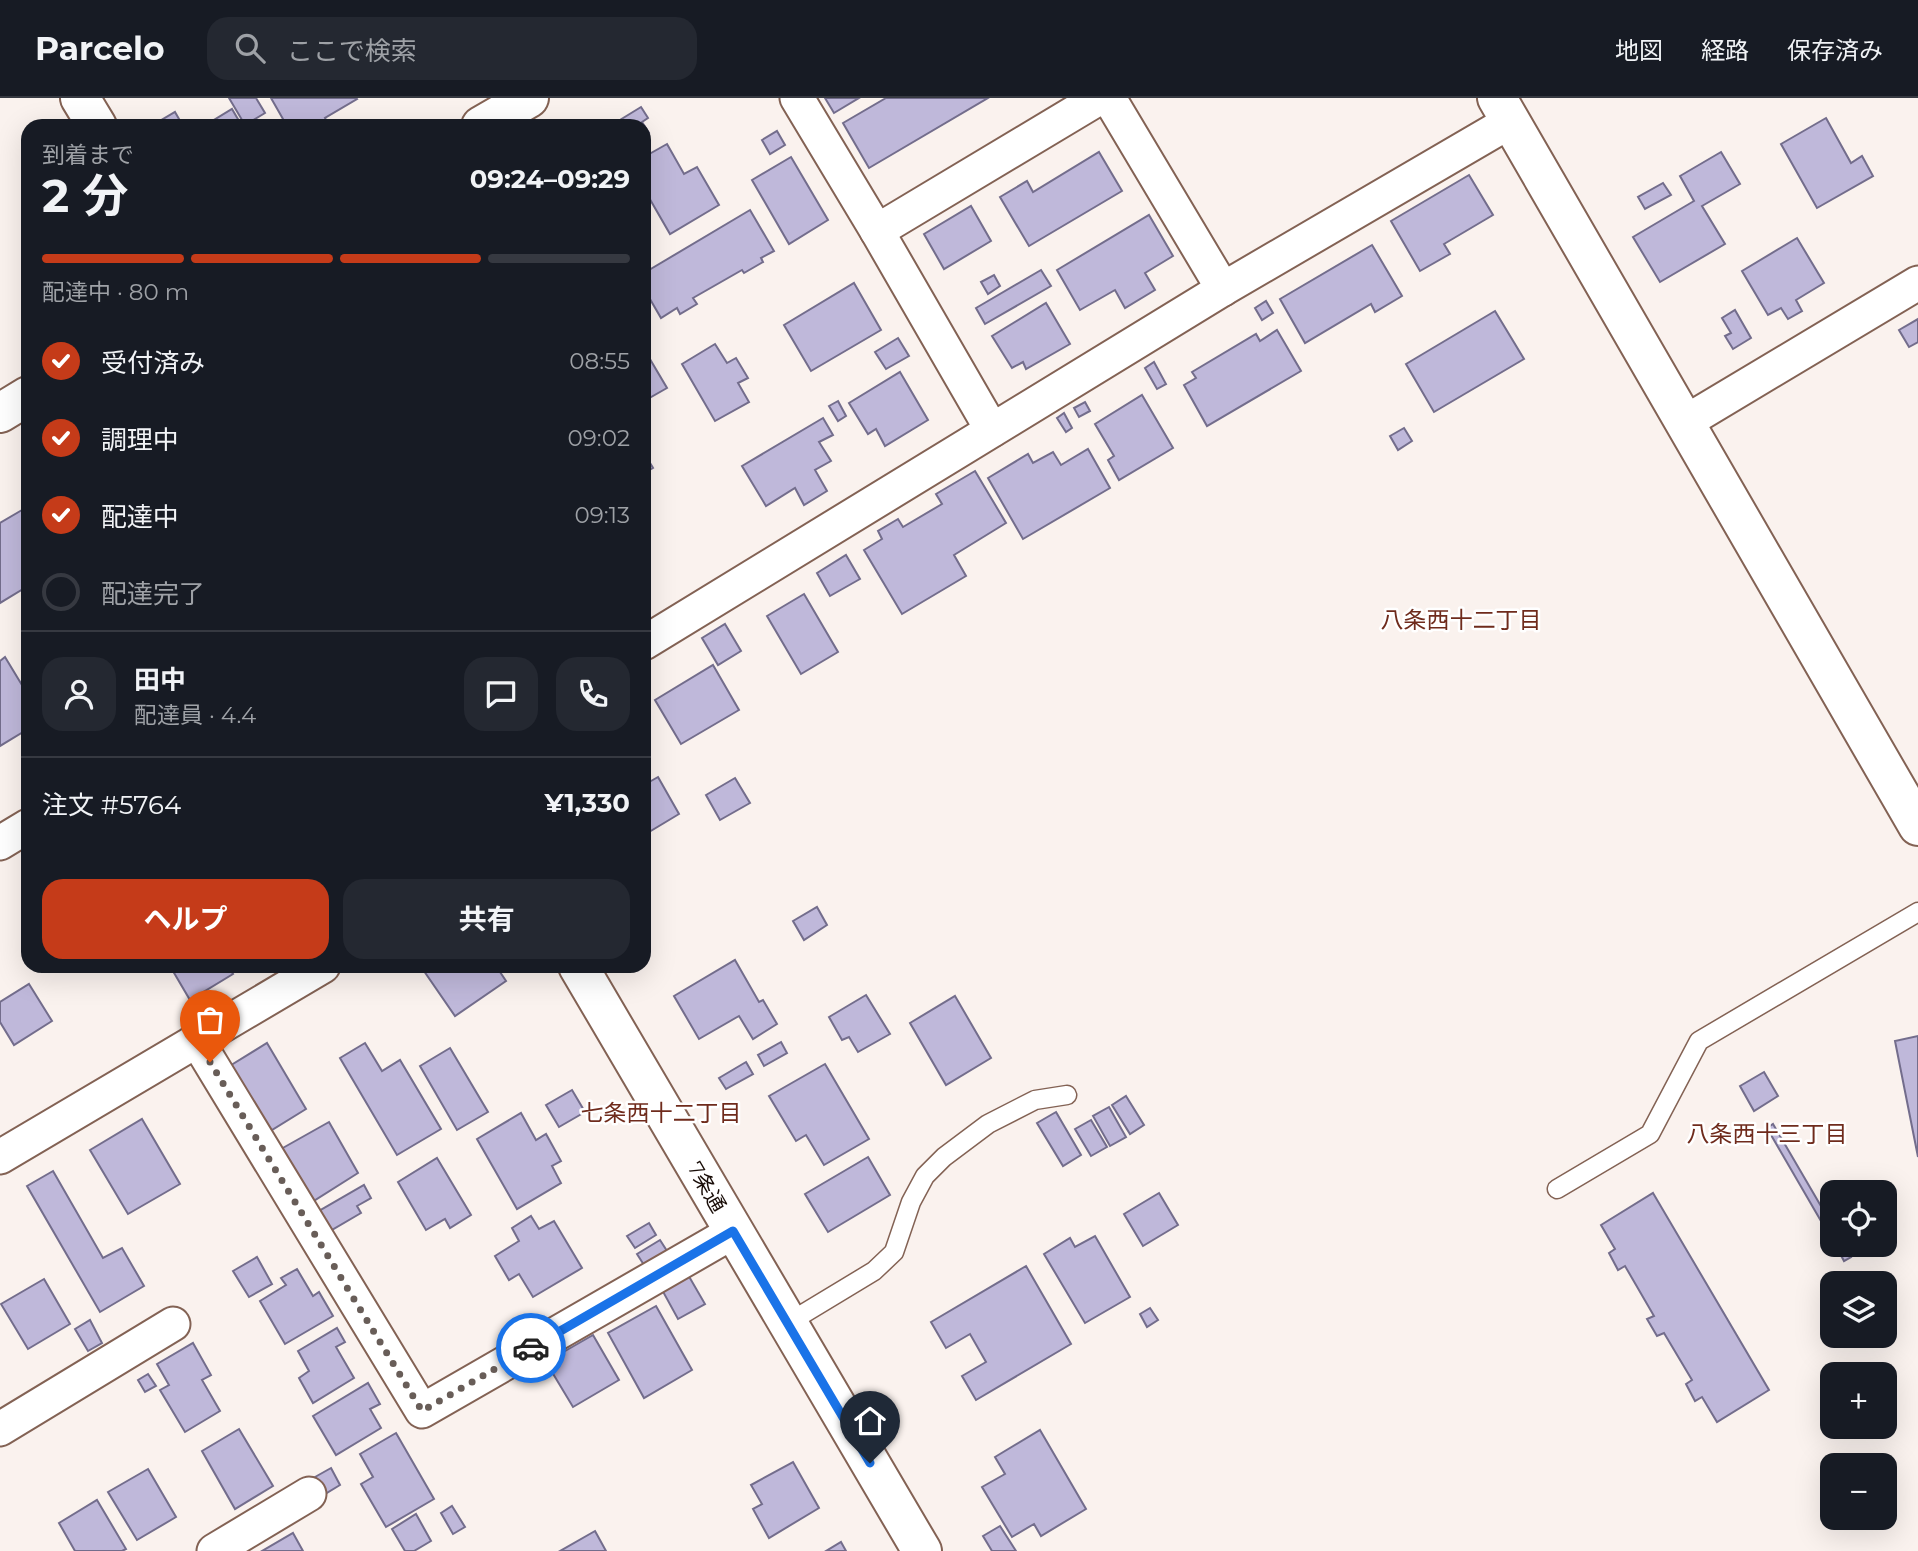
<!DOCTYPE html>
<html lang="ja">
<head>
<meta charset="utf-8">
<style>
	body { margin:0; font-family:Montserrat,"Noto Sans JP",sans-serif; background:#242831; color:#f1f3f6; height:100vh; display:flex; flex-direction:column; font-size:26px; white-space:nowrap }
	* { box-sizing:border-box; margin:0 }
	p { font-size:23px; color:#9ea1a6 }
	.icon { flex:none; width:38px; height:38px; fill:none; stroke:currentColor; stroke-width:2; stroke-linecap:round; stroke-linejoin:round }
	.map { position:relative; flex:1; overflow:hidden }
	.sheet { position:absolute; left:21px; top:21px; width:630px; height:854px; display:flex; flex-direction:column; background:#171b24; border-radius:21px; box-shadow:0 7px 28px #0002 }
	.sheet>* { flex:none }
	.fabs { position:absolute; left:1820px; top:1082px; display:grid; gap:14px }
	.fabs a { display:grid; place-items:center; width:77px; height:77px; border-radius:14px; background:#171b24; box-shadow:0 7px 28px #0002; font-size:35px }
	.pin { position:absolute; display:grid; place-items:center; width:60px; height:60px; color:#fff; margin:-72px -30px; border-radius:50% 50% 50% 0; rotate:-45deg; box-shadow:0 0 7px #0007 }
	.pin .icon { rotate:45deg }
	.courier { position:absolute; display:grid; place-items:center; width:70px; height:70px; margin:-35px; border:5px solid #1a73e8; border-radius:50%; background:#fff; color:#222; box-shadow:0 2px 9px #0007 }
	.overview em { font-style:normal; font-weight:700 }
	.overview div { display:flex; flex-direction:column-reverse }
	.overview { display:flex; align-items:center; justify-content:space-between; height:119px; padding:0 21px }
	h1 { font-size:46px; font-weight:700; line-height:52px }
	.bar { display:grid; grid-template-columns:repeat(4,1fr); gap:10px 7px; align-content:center; height:84px; padding:0 21px }
	.bar i { height:9px; border-radius:5px; background:#363941 }
	.bar .selected { background:#c53b19 }
	.bar p { grid-column:span 4 }
	.line { display:flex; align-items:center; gap:18px; padding:0 21px; border-top:2px solid #363941 }
	.line div { flex:1 }
	.round { display:grid; place-items:center; flex:none; width:74px; height:74px; border-radius:21px; background:#242831 }
	ol { padding:0 21px; list-style:none }
	li { display:flex; align-items:center; gap:21px; height:77px }
	li p { margin-inline-start:auto }
	li .icon { padding:7px; border-radius:50%; background:#c53b19; color:#fff; stroke-width:4 }
	li:last-child { color:#9ea1a6 }
	li i { width:38px; height:38px; border:4px solid #363941; border-radius:50% }
	.button { display:flex; gap:14px; margin-top:auto; padding:14px 21px }
	.button a { flex:1; height:80px; border-radius:21px; background:#c53b19; color:#fff; font-size:28px; font-weight:700; line-height:80px; text-align:center }
	.button a+a { background:#242831; color:#f1f3f6 }
	header { display:flex; align-items:center; gap:42px; box-sizing:border-box; height:98px; padding:0 35px; background:#171b24; border-bottom:2px solid #363941 }
	header strong { font-size:33px }
	nav { display:flex; gap:38px; margin-inline-start:auto; font-size:24px }
	.search { width:490px; height:63px; background:#242831; display:flex; align-items:center; gap:18px; box-sizing:border-box; padding:0 24px; border-radius:21px; color:#9ea1a6; font-size:26px }
	.map>svg:first-child { display:block }
</style>
</head>
<body>
<header>
<strong>Parcelo</strong>
<div class="search"><svg class="icon" aria-label="search" viewBox="0 0 24 24"><circle cx="10" cy="10" r="6"/><path d="M15 15l6 6"/></svg>ここで検索</div>
<nav><a>地図</a><a>経路</a><a>保存済み</a></nav>
</header>
<div class="map">
<svg width="1918" height="1453" viewBox="0 0 1918 1453">
	<rect width="100%" height="100%" fill="#faf2ee"/>
	<!-- building -->
	<g fill="#bfb8da" stroke="#736d8c" stroke-width="2">
		<polygon points="229,0 256,0 265,15 245,27"/>
		<polygon points="271,0 356,0 357,1 325,20 329,28 287,28"/>
		<polygon points="825,0 859,0 834,15"/>
		<polygon points="886,0 988,0 869,70 843,25"/>
		<polygon points="641,9 648,20 642,24 649,35 644,38 644,28 617,28 615,25"/>
		<polygon points="232,11 242,28 204,28"/>
		<polygon points="175,14 183,28 154,28 153,27"/>
		<polygon points="1826,20 1851,65 1862,58 1873,78 1817,110 1781,46"/>
		<polygon points="777,33 785,47 770,56 762,42"/>
		<polygon points="667,46 684,76 697,69 719,107 670,136 644,91 644,59"/>
		<polygon points="1099,54 1122,93 1029,148 1000,99 1027,83 1033,94"/>
		<polygon points="1721,54 1740,86 1702,108 1725,146 1660,184 1633,139 1694,103 1680,78"/>
		<polygon points="791,59 828,122 789,146 752,82"/>
		<polygon points="1469,77 1493,117 1444,146 1450,156 1420,173 1391,123"/>
		<polygon points="1663,85 1671,97 1645,111 1638,99"/>
		<polygon points="971,108 991,143 944,171 924,136"/>
		<polygon points="750,112 774,153 761,160 763,164 744,175 742,172 693,200 697,206 680,216 677,210 661,220 647,196 644,198 644,175"/>
		<polygon points="1149,117 1173,158 1145,175 1155,192 1125,210 1115,192 1080,212 1057,172"/>
		<polygon points="1797,140 1824,185 1796,202 1802,213 1788,221 1781,210 1768,217 1742,173"/>
		<polygon points="1372,147 1402,198 1375,214 1371,206 1305,245 1280,201"/>
		<polygon points="1041,172 1051,188 985,226 976,210"/>
		<polygon points="994,177 1000,188 988,196 981,184"/>
		<polygon points="854,185 881,232 811,273 784,227"/>
		<polygon points="1266,203 1273,215 1262,222 1255,210"/>
		<polygon points="1046,205 1070,246 1026,271 1023,264 1012,270 992,238"/>
		<polygon points="1735,212 1751,240 1733,251 1725,238 1731,235 1722,220"/>
		<polygon points="1495,213 1524,261 1434,314 1406,266"/>
		<polygon points="1918,221 1918,244 1909,249 1899,232"/>
		<polygon points="1277,232 1301,273 1207,328 1184,287 1196,280 1192,274 1256,236 1260,243"/>
		<polygon points="898,240 909,258 886,271 875,254"/>
		<polygon points="715,246 727,265 736,260 748,280 738,285 749,304 715,323 682,266"/>
		<polygon points="644,251 667,290 644,303"/>
		<polygon points="1154,264 1166,286 1157,291 1145,270"/>
		<polygon points="900,274 928,322 885,348 876,331 868,336 849,305"/>
		<polygon points="1142,297 1173,350 1119,382 1108,362 1114,358 1095,326"/>
		<polygon points="838,303 846,318 838,323 829,308"/>
		<polygon points="1085,304 1090,313 1079,319 1074,310"/>
		<polygon points="1064,315 1072,330 1066,334 1057,320"/>
		<polygon points="823,320 833,337 819,344 831,363 815,372 827,393 804,407 795,390 766,408 742,368"/>
		<polygon points="1404,330 1412,343 1398,352 1390,338"/>
		<polygon points="1088,351 1110,390 1023,441 988,380 1028,356 1033,365 1053,354 1061,367"/>
		<polygon points="644,355 653,370 644,375"/>
		<polygon points="975,373 1006,425 954,457 966,478 902,516 864,452 882,441 878,433 898,421 903,429 942,406 936,396"/>
		<polygon points="22,412 28,422 28,488 0,505 0,425"/>
		<polygon points="846,457 860,481 830,498 817,475"/>
		<polygon points="804,496 838,554 801,576 767,518"/>
		<polygon points="725,526 741,553 718,567 702,540"/>
		<polygon points="5,559 28,597 28,631 0,648 0,563"/>
		<polygon points="713,567 739,612 681,646 655,602"/>
		<polygon points="658,679 679,716 644,737 644,687"/>
		<polygon points="735,680 750,705 720,722 706,697"/>
		<polygon points="817,809 827,827 804,842 793,823"/>
		<polygon points="735,862 759,904 763,902 777,926 753,941 739,918 699,941 674,898"/>
		<polygon points="170,868 228,868 233,876 190,902"/>
		<polygon points="432,868 496,868 506,883 455,918 424,873"/>
		<polygon points="29,886 52,923 14,947 0,924 0,904"/>
		<polygon points="866,897 890,936 858,954 849,939 842,942 829,919"/>
		<polygon points="955,898 991,960 946,987 910,925"/>
		<polygon points="1918,938 1918,1059 1895,943"/>
		<polygon points="781,944 787,955 764,968 758,957"/>
		<polygon points="267,945 306,1011 267,1035 228,969"/>
		<polygon points="365,945 382,973 400,962 441,1031 397,1057 340,960"/>
		<polygon points="450,950 488,1014 457,1032 420,968"/>
		<polygon points="746,964 753,976 726,991 719,980"/>
		<polygon points="825,966 869,1041 824,1067 806,1037 796,1043 769,998"/>
		<polygon points="1764,974 1778,998 1754,1013 1740,988"/>
		<polygon points="572,992 585,1014 559,1029 546,1007"/>
		<polygon points="1126,998 1144,1027 1130,1036 1112,1007"/>
		<polygon points="1109,1009 1126,1039 1110,1048 1093,1018"/>
		<polygon points="1056,1014 1081,1057 1063,1068 1037,1025"/>
		<polygon points="521,1015 536,1042 546,1036 561,1063 552,1068 561,1085 517,1111 477,1041"/>
		<polygon points="142,1021 180,1086 128,1116 90,1052"/>
		<polygon points="1091,1022 1107,1049 1091,1058 1075,1031"/>
		<polygon points="329,1024 358,1075 312,1104 281,1051"/>
		<polygon points="1773,1026 1832,1127 1832,1142 1767,1030"/>
		<polygon points="868,1059 890,1097 828,1134 805,1096"/>
		<polygon points="437,1060 471,1117 450,1130 445,1121 426,1132 398,1084"/>
		<polygon points="53,1073 103,1160 122,1150 144,1188 100,1214 27,1088"/>
		<polygon points="364,1087 371,1100 357,1108 361,1115 330,1133 319,1113"/>
		<polygon points="1159,1095 1178,1127 1143,1148 1124,1116"/>
		<polygon points="1653,1095 1769,1292 1717,1324 1702,1299 1695,1303 1686,1286 1692,1282 1664,1235 1657,1238 1647,1221 1654,1218 1625,1168 1618,1172 1609,1155 1615,1151 1601,1127"/>
		<polygon points="531,1118 539,1131 554,1123 582,1170 533,1199 519,1176 509,1182 495,1158 519,1143 512,1130"/>
		<polygon points="649,1125 656,1137 635,1150 627,1138"/>
		<polygon points="1095,1138 1130,1199 1085,1225 1044,1156 1070,1140 1075,1149"/>
		<polygon points="660,1142 667,1153 644,1167 637,1156"/>
		<polygon points="1835,1146 1844,1146 1851,1159 1844,1163"/>
		<polygon points="257,1159 272,1186 249,1199 233,1173"/>
		<polygon points="1026,1168 1071,1246 976,1302 962,1278 986,1264 970,1236 946,1250 931,1224"/>
		<polygon points="297,1171 313,1198 319,1194 333,1218 285,1246 260,1203 286,1187 281,1180"/>
		<polygon points="687,1175 705,1206 678,1221 661,1190"/>
		<polygon points="44,1181 70,1226 28,1251 1,1206"/>
		<polygon points="656,1208 692,1272 644,1300 608,1235"/>
		<polygon points="1150,1210 1158,1222 1147,1229 1140,1216"/>
		<polygon points="90,1222 102,1245 88,1253 75,1231"/>
		<polygon points="337,1230 345,1244 336,1249 354,1280 313,1305 299,1280 309,1273 298,1253"/>
		<polygon points="593,1237 619,1282 573,1309 546,1264"/>
		<polygon points="193,1245 211,1277 202,1282 220,1313 185,1334 160,1292 169,1287 157,1266"/>
		<polygon points="148,1276 156,1288 145,1294 138,1282"/>
		<polygon points="368,1285 380,1306 370,1311 381,1330 336,1357 313,1318"/>
		<polygon points="239,1331 273,1388 235,1411 202,1353"/>
		<polygon points="1040,1332 1086,1411 1041,1438 1034,1426 1012,1439 982,1389 1005,1376 995,1359"/>
		<polygon points="396,1335 434,1401 386,1429 361,1386 373,1379 360,1356"/>
		<polygon points="793,1364 819,1410 769,1440 753,1411 762,1406 751,1387"/>
		<polygon points="331,1370 340,1387 325,1396 315,1379"/>
		<polygon points="148,1371 176,1419 137,1442 108,1394"/>
		<polygon points="97,1402 126,1451 122,1453 75,1453 59,1425"/>
		<polygon points="452,1408 465,1429 453,1436 441,1415"/>
		<polygon points="416,1416 431,1443 414,1453 405,1453 392,1431"/>
		<polygon points="1000,1428 1016,1453 992,1453 983,1438"/>
		<polygon points="595,1433 606,1453 560,1453"/>
		<polygon points="293,1435 303,1453 262,1453"/>
		<polygon points="841,1444 846,1453 826,1453"/>
	</g>
	<g fill="none" stroke-linecap="round" stroke-linejoin="round">
		<defs>
			<g id="service">
				<polyline points="1557,1091 1650,1036 1699,943 1918,814"/>
				<polyline points="788,1225 874,1173 894,1154 911,1104 925,1078 944,1059 988,1026 1035,1002 1067,997"/>
			</g>
			<g id="minor">
				<polyline points="797,0 877,133 992,332"/>
				<polyline points="1109,0 1223,191"/>
				<polyline points="877,133 1099,0"/>
				<polyline points="1684,325 1918,185"/>
				<polyline points="644,545 1223,191 1511,23"/>
				<polyline points="0,745 28,728"/>
				<polyline points="196,941 422,1313 733,1134"/>
				<polyline points="0,1059 323,868"/>
				<polyline points="0,1331 173,1226"/>
				<polyline points="214,1453 309,1396"/>
			</g>
			<g id="tertiary">
				<polyline points="80,0 97,28"/>
				<polyline points="1497,0 1918,728"/>
				<polyline points="578,868 922,1453"/>
			</g>
			<g id="secondary">
				<polyline points="481,28 529,0"/>
				<polyline points="0,315 28,298"/>
			</g>
		</defs>
		<!-- service casing -->
		<use href="#service" stroke="#836254" stroke-width="21"/>
		<!-- minor casing -->
		<use href="#minor" stroke="#836254" stroke-width="37"/>
		<!-- tertiary casing -->
		<use href="#tertiary" stroke="#836254" stroke-width="42"/>
		<!-- secondary casing -->
		<use href="#secondary" stroke="#836254" stroke-width="42"/>
		<!-- service -->
		<use href="#service" stroke="#fff" stroke-width="18"/>
		<!-- minor -->
		<use href="#minor" stroke="#fff" stroke-width="33"/>
		<!-- tertiary -->
		<use href="#tertiary" stroke="#fff" stroke-width="38"/>
		<!-- secondary -->
		<use href="#secondary" stroke="#fff" stroke-width="38"/>
	</g>
	<g fill="none" stroke-linecap="round" stroke-linejoin="round">
		<!-- done -->
		<polyline stroke="#685d58" stroke-width="7" stroke-dasharray="0 12.6" points="210,964 422,1313 531,1250"/>
		<!-- route -->
		<polyline stroke="#1a73e8" stroke-width="9" points="531,1250 733,1133 870,1365"/>
	</g>
	<g text-anchor="middle" dominant-baseline="central" stroke-width="5" stroke-linejoin="round" paint-order="stroke">
		<!-- street labels -->
		<g font-size="21" fill="#190d08" stroke="#fff">
			<text transform="translate(707 1089) rotate(60)">7条通</text>
		</g>
		<!-- neighbourhood labels -->
		<g font-size="23" fill="#6f2b1c" stroke="#fff">
			<text x="1461" y="522">八条西十二丁目</text>
			<text x="661" y="1015">七条西十二丁目</text>
			<text x="1767" y="1036">八条西十三丁目</text>
		</g>
	</g>
</svg>
<div class="fabs">
<a><svg class="icon" aria-label="locate" viewBox="0 0 24 24"><circle cx="12" cy="12" r="6"/><path d="M12 2v4M12 18v4M2 12h4M18 12h4"/></svg></a>
<a><svg class="icon" aria-label="layers" viewBox="0 0 24 24"><path d="M12 4l9 5-9 5-9-5zM3 14l9 5 9-5"/></svg></a>
<a>+</a>
<a>−</a>
</div>
<div class="pin" style="left:210px;top:964px;background:#ea580c"><svg class="icon" aria-label="bag" viewBox="0 0 24 24"><path d="M5 8h14l-1 12H6zM9 8a3 3 0 0 1 6 0"/></svg></div>
<div class="pin" style="left:870px;top:1365px;background:#1f2937"><svg class="icon" aria-label="home" viewBox="0 0 24 24"><path d="M3 11l9-7 9 7M6 9v11h12V9"/></svg></div>
<div class="courier" style="left:531px;top:1250px"><svg class="icon" aria-label="car" viewBox="0 0 24 24"><path d="M5 17H2v-5l4-1 3-4h7l3 4 3 1v5h-3M9 17h6M6 11h13"/><circle cx="7" cy="17" r="2"/><circle cx="17" cy="17" r="2"/></svg></div>
<section class="sheet">
<div class="overview"><div><h1>2 分</h1><p>到着まで</p></div><em>09:24–09:29</em></div>
<div class="bar"><i class="selected"></i><i class="selected"></i><i class="selected"></i><i></i><p>配達中 · 80 m</p></div>
<ol>
<li><svg class="icon" aria-label="check" viewBox="0 0 24 24"><path d="M5 12l5 5 9-10"/></svg>受付済み<p>08:55</p></li>
<li><svg class="icon" aria-label="check" viewBox="0 0 24 24"><path d="M5 12l5 5 9-10"/></svg>調理中<p>09:02</p></li>
<li><svg class="icon" aria-label="check" viewBox="0 0 24 24"><path d="M5 12l5 5 9-10"/></svg>配達中<p>09:13</p></li>
<li><i></i>配達完了</li>
</ol>
<div class="line" style="height:126px"><a class="round"><svg class="icon" aria-label="person" viewBox="0 0 24 24"><circle cx="12" cy="8" r="4"/><path d="M4 21q1-7 8-7t8 7"/></svg></a><div><b>田中</b><p>配達員 · 4.4</p></div><a class="round"><svg class="icon" aria-label="chat" viewBox="0 0 24 24"><path d="M4 5h16v11H9l-5 4z"/></svg></a><a class="round"><svg class="icon" aria-label="phone" viewBox="0 0 24 24"><path d="M5 4h4l2 5-3 2q2 4 5 5l2-3 5 2v4C11 20 4 13 5 4z"/></svg></a></div>
<div class="line" style="height:91px"><div>注文 #5764</div><b>¥1,330</b></div>
<div class="button"><a>ヘルプ</a><a>共有</a></div>
</section>
</div>
</body>
</html>
